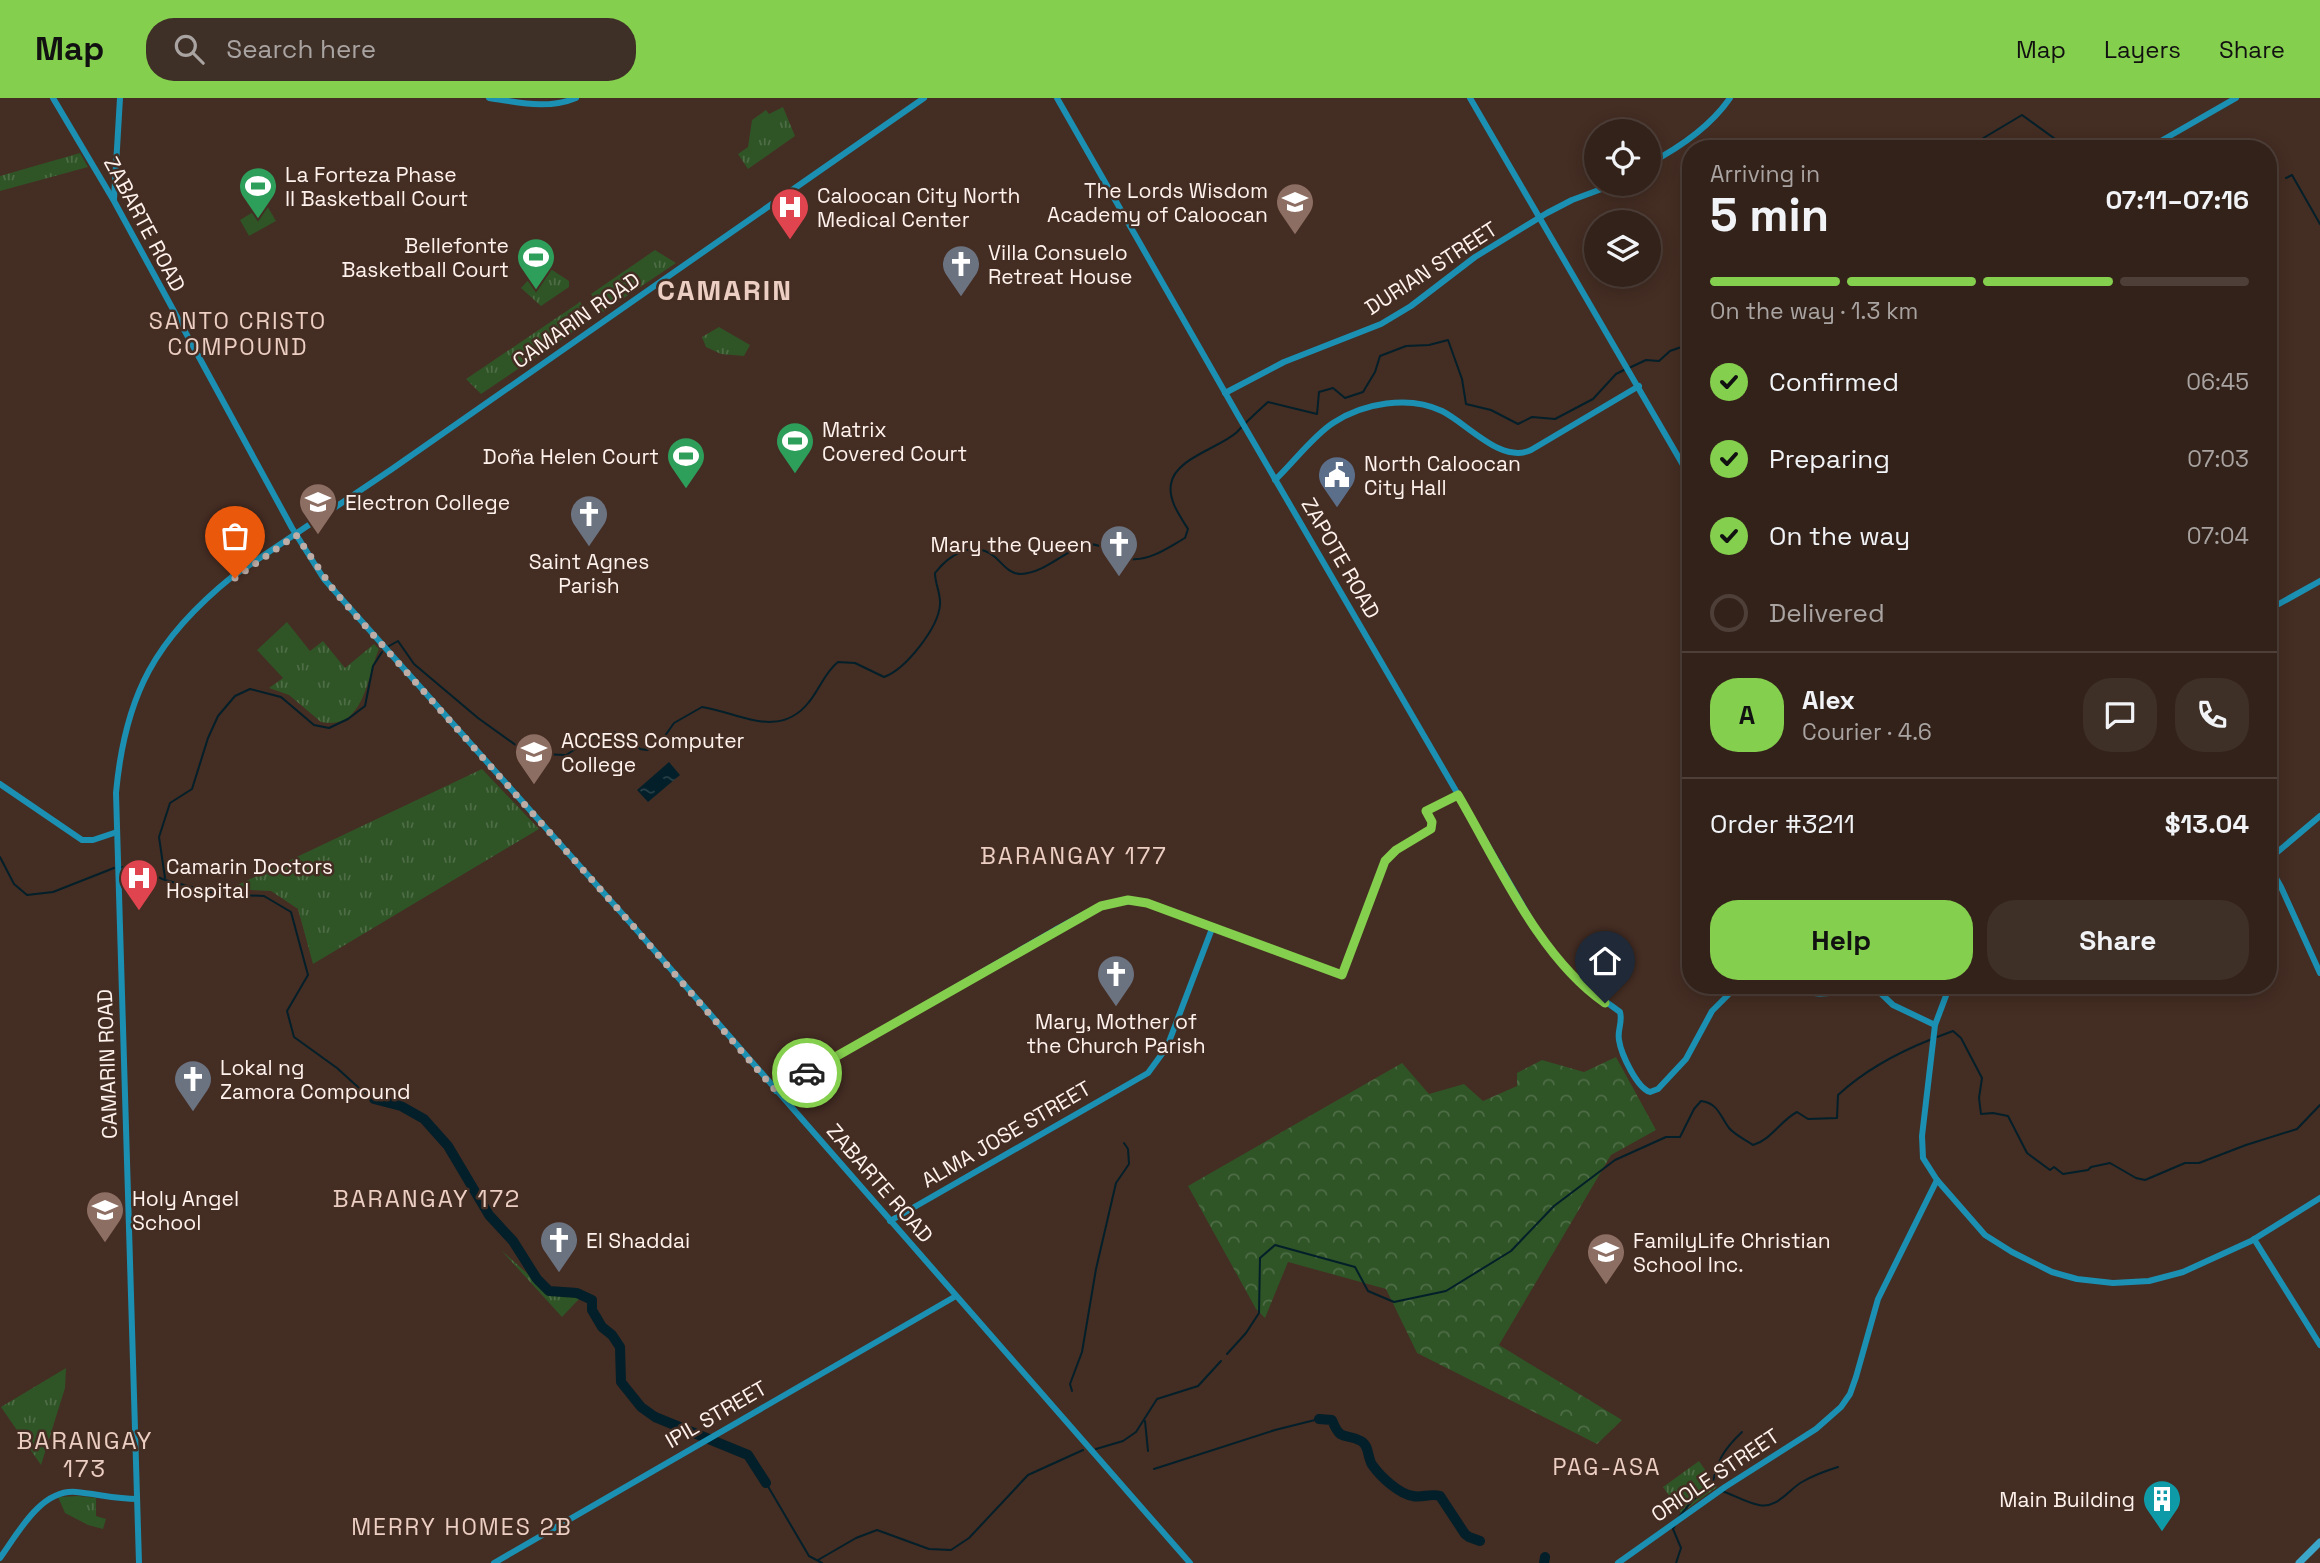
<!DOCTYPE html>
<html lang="en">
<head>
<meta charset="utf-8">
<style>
	body { margin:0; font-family:"Space Grotesk",sans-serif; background:#3e2f27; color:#f1f3f6; height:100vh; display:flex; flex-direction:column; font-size:26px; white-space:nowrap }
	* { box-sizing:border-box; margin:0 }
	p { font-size:23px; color:#a9a4a2 }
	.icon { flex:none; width:38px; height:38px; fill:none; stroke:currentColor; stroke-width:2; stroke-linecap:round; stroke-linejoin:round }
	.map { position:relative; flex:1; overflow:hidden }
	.panel { position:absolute; left:1682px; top:42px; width:595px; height:854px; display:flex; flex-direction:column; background:#33221a; border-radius:28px; box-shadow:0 4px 18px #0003,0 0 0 2px #4e3f39 }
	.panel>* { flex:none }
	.buttons { position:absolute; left:1584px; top:21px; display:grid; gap:14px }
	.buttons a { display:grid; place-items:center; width:77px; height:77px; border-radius:50%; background:#33221a; box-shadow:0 4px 18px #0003,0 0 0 2px #4e3f39; font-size:35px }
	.pin { position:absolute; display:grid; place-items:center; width:60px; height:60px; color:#fff; margin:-72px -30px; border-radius:50% 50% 50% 0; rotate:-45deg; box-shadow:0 0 7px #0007 }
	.pin .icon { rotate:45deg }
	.courier { position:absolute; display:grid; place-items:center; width:70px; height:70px; margin:-35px; border:5px solid #84cf4d; border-radius:50%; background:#fff; color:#222; box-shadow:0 2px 9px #0007 }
	.overview em { font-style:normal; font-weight:800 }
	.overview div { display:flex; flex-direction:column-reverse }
	.overview { display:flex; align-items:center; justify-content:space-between; height:119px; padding:0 28px }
	h1 { font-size:46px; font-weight:800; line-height:52px }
	.bar { display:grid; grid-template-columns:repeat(4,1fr); gap:10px 7px; align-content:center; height:84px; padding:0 28px }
	.bar i { height:9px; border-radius:5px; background:#4e3f39 }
	.bar .current { background:#84cf4d }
	.bar p { grid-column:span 4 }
	.line { display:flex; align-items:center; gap:18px; padding:0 28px; border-top:2px solid #4e3f39 }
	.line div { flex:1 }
	.round { display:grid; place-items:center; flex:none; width:74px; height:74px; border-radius:28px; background:#3e2f27 }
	ol { padding:0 28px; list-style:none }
	li { display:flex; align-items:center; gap:21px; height:77px }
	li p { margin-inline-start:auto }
	li .icon { padding:7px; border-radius:50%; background:#84cf4d; color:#111; stroke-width:4 }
	li:last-child { color:#a9a4a2 }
	li i { width:38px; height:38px; border:4px solid #4e3f39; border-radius:50% }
	.button { display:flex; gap:14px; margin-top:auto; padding:14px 28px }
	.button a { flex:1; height:80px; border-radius:28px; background:#84cf4d; color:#111; font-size:28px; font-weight:800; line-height:80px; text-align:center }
	.button a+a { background:#3e2f27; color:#f1f3f6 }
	header { display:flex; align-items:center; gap:42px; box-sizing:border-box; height:98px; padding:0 35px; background:#84cf4d; color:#111 }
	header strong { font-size:33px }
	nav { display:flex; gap:38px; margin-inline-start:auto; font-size:24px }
	.search { width:490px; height:63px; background:#3e2f27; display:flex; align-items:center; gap:18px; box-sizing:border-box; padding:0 24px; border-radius:28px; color:#a9a4a2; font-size:26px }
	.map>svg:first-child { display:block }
</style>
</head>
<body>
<header>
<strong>Map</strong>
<div class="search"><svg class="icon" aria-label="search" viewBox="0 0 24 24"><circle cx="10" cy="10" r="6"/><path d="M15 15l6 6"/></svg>Search here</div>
<nav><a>Map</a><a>Layers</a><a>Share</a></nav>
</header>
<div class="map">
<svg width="2320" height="1465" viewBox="0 0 2320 1465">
	<defs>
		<pattern id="grass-tufts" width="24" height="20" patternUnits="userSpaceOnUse" patternTransform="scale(1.75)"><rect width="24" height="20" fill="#2f5426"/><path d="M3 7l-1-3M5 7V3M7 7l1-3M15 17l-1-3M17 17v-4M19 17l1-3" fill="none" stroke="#4e6d46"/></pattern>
		<pattern id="forest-crowns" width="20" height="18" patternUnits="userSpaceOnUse" patternTransform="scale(1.75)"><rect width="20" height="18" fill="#2f5426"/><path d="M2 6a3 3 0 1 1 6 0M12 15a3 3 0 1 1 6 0" fill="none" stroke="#4e6d46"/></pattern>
		<pattern id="water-ripples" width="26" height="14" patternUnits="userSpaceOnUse" patternTransform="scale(1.75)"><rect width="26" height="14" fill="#031f29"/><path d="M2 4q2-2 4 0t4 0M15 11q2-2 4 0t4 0" fill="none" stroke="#294048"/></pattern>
	</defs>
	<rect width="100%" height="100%" fill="#442d23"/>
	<!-- grass -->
	<g fill="url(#grass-tufts)">
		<polygon points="783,9 795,38 748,71 738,56 748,49 752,22 766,12 769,16"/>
		<polygon points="80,55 88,69 0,93 0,78"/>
		<polygon points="655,152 676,165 603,214 591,196"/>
		<polygon points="543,166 569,183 569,189 541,208 521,190"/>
		<polygon points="580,204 592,221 481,296 466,281"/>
		<polygon points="719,229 750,247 744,258 721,256 706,249 702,239"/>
		<path d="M287,524L310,553L323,543L345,570L374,546L379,551C367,578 365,633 321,624L289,597L269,590L283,580L257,552Z"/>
		<polygon points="482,671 539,731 313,866 298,811 271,793 229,791"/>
		<polygon points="501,1152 549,1195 575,1197 580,1200 562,1219"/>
		<polygon points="66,1270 65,1290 41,1367 1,1309"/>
		<polygon points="1699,1363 1717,1389 1681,1415 1663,1389"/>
		<polygon points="78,1398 96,1400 96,1418 106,1421 103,1431 88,1427 65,1415 58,1399"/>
	</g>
	<!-- forest -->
	<polygon fill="url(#forest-crowns)" points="1616,959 1656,1032 1611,1057 1499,1247 1622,1322 1597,1346 1417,1255 1386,1191 1288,1164 1265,1220 1256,1211 1188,1088 1402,965 1429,996 1464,986 1483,1003 1517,988 1517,975 1542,962 1584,974"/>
	<!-- garden -->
	<polygon fill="#2f5426" points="266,106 276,123 249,138 240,122"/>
	<!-- water -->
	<polygon fill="url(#water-ripples)" points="669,664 680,677 648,704 637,692"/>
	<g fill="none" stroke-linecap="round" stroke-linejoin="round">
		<!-- stream -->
		<g stroke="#031f29" stroke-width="2">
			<polyline points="1965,51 2022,17 2069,51"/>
			<polyline points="2286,80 2292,77 2320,126"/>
			<polyline points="2268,90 2275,86"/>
			<polyline points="1629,270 1646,262 1659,263 1670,253 1690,246"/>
			<path d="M389,548L398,543L414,566L478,620L517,648L540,656L566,657L596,638L616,634L627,638L640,651L647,652L660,645L674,625L702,609C740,615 779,642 809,604C819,592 825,574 838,564L855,565L884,579C906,571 938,530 940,507C941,496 935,486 935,475C949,457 973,441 995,459C1003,466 1009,476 1021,476C1045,475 1064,453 1085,447C1102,443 1114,459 1131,461C1150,463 1169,449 1185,440L1188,431C1180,418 1168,402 1171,386C1175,360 1220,350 1237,334C1247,323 1257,314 1268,304L1317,316L1319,294L1333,290L1345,300L1363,294L1375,274L1380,258L1406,248L1429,247L1448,242L1462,281L1466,306L1491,312L1518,326L1532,319L1555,321L1593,301L1616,276L1624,272"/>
			<polyline points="0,759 14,786 27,797 53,794 114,770"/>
			<polyline points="120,769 133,769 165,782 218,796 264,798 291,814 308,877 287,913 294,939 337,970 359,990 374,1001"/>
			<polyline points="165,780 159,739 170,705 192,691 208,640 218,618 235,598 250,591 281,599 314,627 329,630 348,621 365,608 373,568 382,554"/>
			<polyline points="1937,939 1953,933 1961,940 1982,980 1979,1000 1981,1016 1993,1015 2008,1018 2027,1055 2050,1072 2054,1069 2063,1076 2088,1072 2091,1069 2110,1065 2136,1080 2145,1082 2185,1065 2199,1065 2246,1047 2297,1031 2320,1007"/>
			<path d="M1227,1256L1246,1235L1259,1215L1260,1160L1275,1147L1355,1169L1368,1193L1394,1204L1446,1193L1511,1153L1554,1108L1615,1062L1666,1039H1680L1694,1011L1701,1003C1718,1005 1720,1018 1729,1030C1735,1037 1746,1042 1753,1047C1771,1042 1781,1022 1797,1014L1808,1021L1837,1020L1838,997C1864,973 1899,954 1932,941"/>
			<polyline points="1072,1293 1070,1286 1082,1254 1096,1171 1116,1085 1129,1066 1128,1051 1124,1045"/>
			<polyline points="1145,1323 1148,1353"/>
			<polyline points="1096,1351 1123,1343 1136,1334 1157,1301 1198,1288 1221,1263"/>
			<polyline points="1154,1371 1275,1332 1319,1321"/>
			<polyline points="766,1385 809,1458 822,1465"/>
			<path d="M1722,1393C1734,1397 1747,1405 1759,1407C1777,1411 1788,1392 1802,1384C1814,1377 1825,1373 1838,1369"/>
			<path d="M1679,1419L1692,1403L1712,1388C1717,1363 1723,1352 1742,1334"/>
			<polyline points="1675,1427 1673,1431 1681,1450 1676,1465"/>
			<polyline points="818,1462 856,1440 877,1432 929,1451 951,1452 969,1440 1028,1377 1083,1352"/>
		</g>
		<!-- river -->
		<g stroke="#031f29" stroke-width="10">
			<polyline points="374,1001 401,1008 424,1021 448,1048 489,1117 513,1143 537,1181 549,1193 577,1195 592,1202 592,1212 602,1229 612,1237 620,1249 621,1284 641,1309 655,1319 748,1357 766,1385"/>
			<path d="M1319,1321L1332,1322C1341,1345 1345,1334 1361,1343C1370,1348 1367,1361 1373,1368C1381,1379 1399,1396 1413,1398C1422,1400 1431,1395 1440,1398L1465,1436L1469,1439L1480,1443"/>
			<polyline points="1544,1465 1545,1459"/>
		</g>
		<!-- secondary -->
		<g stroke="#1b90b2" stroke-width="6">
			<polyline points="53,0 114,103 292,430 324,481 634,829 1190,1465"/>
			<path d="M489,0C518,4 547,12 576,0"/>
			<path d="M1057,0L1239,319L1539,836L1554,857L1583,887L1620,914C1623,924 1617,932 1619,942C1621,956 1637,990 1650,994L1658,991L1686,961L1712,913L1738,887"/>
			<polyline points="1470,0 1690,379"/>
			<polyline points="2147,51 2236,0"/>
			<path d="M1648,66C1679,50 1710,29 1730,0"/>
			<polyline points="114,101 120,0"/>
			<polyline points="1225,295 1284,264 1381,226 1411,208 1475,159 1547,115 1572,102 1615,86"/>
			<path d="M1275,382C1293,365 1313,338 1333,325C1363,305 1409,297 1442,313C1468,326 1501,366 1531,352L1639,288"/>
			<polyline points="2268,512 2320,483"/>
			<polyline points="0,686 82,742 93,742 117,734"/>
			<polyline points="2268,762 2320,718"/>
			<polyline points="2268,766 2281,789 2320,875"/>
			<path d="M1779,887C1803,894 1828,902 1850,887"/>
			<polyline points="1872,887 1893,907 1935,927"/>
			<polyline points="1950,887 1935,927 1922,1038 1923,1060 1937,1082 1985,1137 2012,1154 2052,1174 2077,1181 2113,1185 2149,1183 2183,1174 2251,1143 2320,1100"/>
			<path d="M776,993L1055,832C1085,816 1112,797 1147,805L1342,877L1385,763L1396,752L1431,731L1432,724L1426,713L1458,697"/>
			<polyline points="890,1123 1148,975 1167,949 1213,828"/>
			<polyline points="2254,1141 2320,1247"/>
			<path d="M0,1460C18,1435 41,1391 76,1394C97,1396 117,1401 137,1401"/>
			<path d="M139,1465L116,695C125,596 156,540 233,478L392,371L924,0"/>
			<polyline points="494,1465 956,1198"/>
			<polyline points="1618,1465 1725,1389 1816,1331 1841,1309 1850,1296 1856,1279 1878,1201 1937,1082"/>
		</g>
		<!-- primary -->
		<polyline stroke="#3ba6c9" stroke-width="7" points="2299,1465 2320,1444"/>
	</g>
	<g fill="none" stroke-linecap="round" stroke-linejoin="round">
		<!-- done -->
		<polyline stroke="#beada6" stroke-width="7" stroke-dasharray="0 12.6" points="235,480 296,437 335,494 634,829 776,993 807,975"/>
		<!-- route -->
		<path stroke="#84cf4d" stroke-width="9" d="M807,975L1101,808L1128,802L1147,805L1342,877L1385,763L1396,752L1431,731L1432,724L1426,713L1458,697C1498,765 1539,860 1605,905"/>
	</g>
	<!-- icons -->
	<defs>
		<symbol id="stadium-pin" viewBox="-11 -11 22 30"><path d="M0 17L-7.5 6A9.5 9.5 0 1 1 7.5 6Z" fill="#2e9e5b" stroke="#442d23"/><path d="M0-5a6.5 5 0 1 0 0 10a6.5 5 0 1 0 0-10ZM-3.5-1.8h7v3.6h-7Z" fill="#fff"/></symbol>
		<symbol id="school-pin" viewBox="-11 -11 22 30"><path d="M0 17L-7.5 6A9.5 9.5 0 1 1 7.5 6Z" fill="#8d6e63" stroke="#442d23"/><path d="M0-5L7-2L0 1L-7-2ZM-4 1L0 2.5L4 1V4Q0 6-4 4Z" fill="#fff"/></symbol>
		<symbol id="hospital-pin" viewBox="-11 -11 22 30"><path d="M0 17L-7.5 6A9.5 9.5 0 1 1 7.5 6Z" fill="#e0444e" stroke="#442d23"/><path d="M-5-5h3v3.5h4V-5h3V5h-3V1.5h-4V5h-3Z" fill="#fff"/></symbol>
		<symbol id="church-pin" viewBox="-11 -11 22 30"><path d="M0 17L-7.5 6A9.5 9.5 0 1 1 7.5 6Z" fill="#6b7280" stroke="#442d23"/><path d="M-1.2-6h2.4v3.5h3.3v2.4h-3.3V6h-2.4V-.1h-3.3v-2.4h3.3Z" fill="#fff"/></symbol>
		<symbol id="civic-pin" viewBox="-11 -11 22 30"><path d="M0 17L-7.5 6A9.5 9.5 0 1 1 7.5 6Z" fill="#5c6f8a" stroke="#442d23"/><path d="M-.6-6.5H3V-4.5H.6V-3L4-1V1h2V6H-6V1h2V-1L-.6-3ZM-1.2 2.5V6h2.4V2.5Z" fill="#fff"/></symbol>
		<symbol id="university-pin" viewBox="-11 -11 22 30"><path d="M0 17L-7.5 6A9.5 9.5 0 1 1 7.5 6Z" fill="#8d6e63" stroke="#442d23"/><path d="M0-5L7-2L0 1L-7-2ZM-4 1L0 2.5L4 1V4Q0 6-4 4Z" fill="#fff"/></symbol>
		<symbol id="building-pin" viewBox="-11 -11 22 30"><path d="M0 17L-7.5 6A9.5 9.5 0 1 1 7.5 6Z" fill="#0f9aa8" stroke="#442d23"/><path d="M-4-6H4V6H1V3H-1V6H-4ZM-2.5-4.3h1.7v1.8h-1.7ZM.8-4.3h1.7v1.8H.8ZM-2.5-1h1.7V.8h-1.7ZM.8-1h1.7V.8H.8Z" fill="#fff"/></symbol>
	</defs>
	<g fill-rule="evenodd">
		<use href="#stadium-pin" x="236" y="66" width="44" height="60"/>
		<use href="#school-pin" x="1273" y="82" width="44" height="60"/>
		<use href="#hospital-pin" x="768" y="87" width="44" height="60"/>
		<use href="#stadium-pin" x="514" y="137" width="44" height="60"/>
		<use href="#church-pin" x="939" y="144" width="44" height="60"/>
		<use href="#stadium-pin" x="773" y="321" width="44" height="60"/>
		<use href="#stadium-pin" x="664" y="336" width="44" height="60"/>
		<use href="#civic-pin" x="1315" y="355" width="44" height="60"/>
		<use href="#university-pin" x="296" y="382" width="44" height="60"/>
		<use href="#church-pin" x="567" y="394" width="44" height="60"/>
		<use href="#church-pin" x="1097" y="424" width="44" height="60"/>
		<use href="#university-pin" x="512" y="632" width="44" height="60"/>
		<use href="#hospital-pin" x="117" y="758" width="44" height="60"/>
		<use href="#church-pin" x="1094" y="854" width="44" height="60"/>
		<use href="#church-pin" x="171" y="959" width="44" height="60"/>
		<use href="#school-pin" x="83" y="1090" width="44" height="60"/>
		<use href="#church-pin" x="537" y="1120" width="44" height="60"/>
		<use href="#school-pin" x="1584" y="1132" width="44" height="60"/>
		<use href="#building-pin" x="2140" y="1379" width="44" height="60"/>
	</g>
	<g text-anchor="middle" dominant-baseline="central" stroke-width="5" stroke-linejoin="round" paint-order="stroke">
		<!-- poi labels -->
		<g font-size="21" fill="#fff2ed" stroke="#442d23" text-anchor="start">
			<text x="285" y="76">La Forteza Phase<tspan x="285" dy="24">II Basketball Court</tspan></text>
			<text x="1268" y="92" text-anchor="end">The Lords Wisdom<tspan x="1268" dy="24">Academy of Caloocan</tspan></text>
			<text x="817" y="97">Caloocan City North<tspan x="817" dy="24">Medical Center</tspan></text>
			<text x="509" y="147" text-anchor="end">Bellefonte<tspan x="509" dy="24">Basketball Court</tspan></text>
			<text x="988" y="154">Villa Consuelo<tspan x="988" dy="24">Retreat House</tspan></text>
			<text x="822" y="331">Matrix<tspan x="822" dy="24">Covered Court</tspan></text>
			<text x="659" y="358" text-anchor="end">Doña Helen Court</text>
			<text x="1364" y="365">North Caloocan<tspan x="1364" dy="24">City Hall</tspan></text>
			<text x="345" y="404">Electron College</text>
			<text x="1092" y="446" text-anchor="end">Mary the Queen</text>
			<text x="589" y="463" text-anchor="middle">Saint Agnes<tspan x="589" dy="24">Parish</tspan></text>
			<text x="561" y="642">ACCESS Computer<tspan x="561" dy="24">College</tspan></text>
			<text x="166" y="768">Camarin Doctors<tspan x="166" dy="24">Hospital</tspan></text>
			<text x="1116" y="923" text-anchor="middle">Mary, Mother of<tspan x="1116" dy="24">the Church Parish</tspan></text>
			<text x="220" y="969">Lokal ng<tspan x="220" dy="24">Zamora Compound</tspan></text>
			<text x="132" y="1100">Holy Angel<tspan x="132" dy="24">School</tspan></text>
			<text x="586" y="1142">El Shaddai</text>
			<text x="1633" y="1142">FamilyLife Christian<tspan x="1633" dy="24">School Inc.</tspan></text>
			<text x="2135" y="1401" text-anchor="end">Main Building</text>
		</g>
		<!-- street labels -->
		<g font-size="21" fill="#fff2ed" stroke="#442d23">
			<text transform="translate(145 126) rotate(62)">ZABARTE ROAD</text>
			<text transform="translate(1431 170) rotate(-33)">DURIAN STREET</text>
			<text transform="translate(576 222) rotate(-35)">CAMARIN ROAD</text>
			<text transform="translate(1341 460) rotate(60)">ZAPOTE ROAD</text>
			<text transform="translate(107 966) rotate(-92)">CAMARIN ROAD</text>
			<text transform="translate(1006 1036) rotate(-30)">ALMA JOSE STREET</text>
			<text transform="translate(880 1085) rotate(49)">ZABARTE ROAD</text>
			<text transform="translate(716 1316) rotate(-30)">IPIL STREET</text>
			<text transform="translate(1715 1377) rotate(-34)">ORIOLE STREET</text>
		</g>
		<!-- neighbourhood labels -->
		<g font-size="23" letter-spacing="2" fill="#eccec2" stroke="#442d23">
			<text x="238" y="223">SANTO CRISTO<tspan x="238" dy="26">COMPOUND</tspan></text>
			<text x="1607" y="1369">PAG-ASA</text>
			<text x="462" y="1429">MERRY HOMES 2B</text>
		</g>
		<!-- quarter labels -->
		<g font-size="24" letter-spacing="2" fill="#eccec2" stroke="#442d23">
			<text x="1074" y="757">BARANGAY 177</text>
			<text x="427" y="1100">BARANGAY 172</text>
			<text x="85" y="1342">BARANGAY<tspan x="85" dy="28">173</tspan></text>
		</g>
		<!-- district labels -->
		<g font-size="28" font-weight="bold" letter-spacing="2" fill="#eccec2" stroke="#442d23">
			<text x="725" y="192">CAMARIN</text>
		</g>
	</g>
</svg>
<div class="buttons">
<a><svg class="icon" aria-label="locate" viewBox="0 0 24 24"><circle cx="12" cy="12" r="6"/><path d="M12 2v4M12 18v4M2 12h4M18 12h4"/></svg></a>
<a><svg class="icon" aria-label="layers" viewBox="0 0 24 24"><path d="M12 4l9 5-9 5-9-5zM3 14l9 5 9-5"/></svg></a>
</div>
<div class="pin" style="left:235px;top:480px;background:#ea580c"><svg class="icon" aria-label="bag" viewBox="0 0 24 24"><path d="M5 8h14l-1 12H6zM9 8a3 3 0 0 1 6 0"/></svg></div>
<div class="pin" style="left:1605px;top:905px;background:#1f2937"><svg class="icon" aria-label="home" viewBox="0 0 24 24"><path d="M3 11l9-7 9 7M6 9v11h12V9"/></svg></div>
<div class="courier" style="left:807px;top:975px"><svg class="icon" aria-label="car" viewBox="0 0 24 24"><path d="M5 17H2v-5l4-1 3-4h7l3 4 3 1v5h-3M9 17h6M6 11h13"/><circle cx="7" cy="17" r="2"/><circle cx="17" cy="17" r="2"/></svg></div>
<section class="panel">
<div class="overview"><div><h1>5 min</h1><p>Arriving in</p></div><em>07:11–07:16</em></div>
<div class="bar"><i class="current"></i><i class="current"></i><i class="current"></i><i></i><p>On the way · 1.3 km</p></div>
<ol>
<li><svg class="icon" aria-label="check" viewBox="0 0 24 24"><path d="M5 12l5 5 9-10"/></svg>Confirmed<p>06:45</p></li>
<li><svg class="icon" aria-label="check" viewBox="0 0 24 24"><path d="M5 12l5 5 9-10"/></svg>Preparing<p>07:03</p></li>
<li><svg class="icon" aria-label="check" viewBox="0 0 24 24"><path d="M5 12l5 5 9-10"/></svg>On the way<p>07:04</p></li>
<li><i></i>Delivered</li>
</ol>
<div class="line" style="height:126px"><b class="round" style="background:#84cf4d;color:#111">A</b><div><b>Alex</b><p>Courier · 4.6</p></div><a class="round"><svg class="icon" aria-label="chat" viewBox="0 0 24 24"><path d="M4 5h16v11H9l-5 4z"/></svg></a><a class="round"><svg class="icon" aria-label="phone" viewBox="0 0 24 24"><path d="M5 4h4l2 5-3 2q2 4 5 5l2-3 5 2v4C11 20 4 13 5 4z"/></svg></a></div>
<div class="line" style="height:91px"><div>Order #3211</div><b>$13.04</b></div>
<div class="button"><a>Help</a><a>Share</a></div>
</section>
</div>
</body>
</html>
